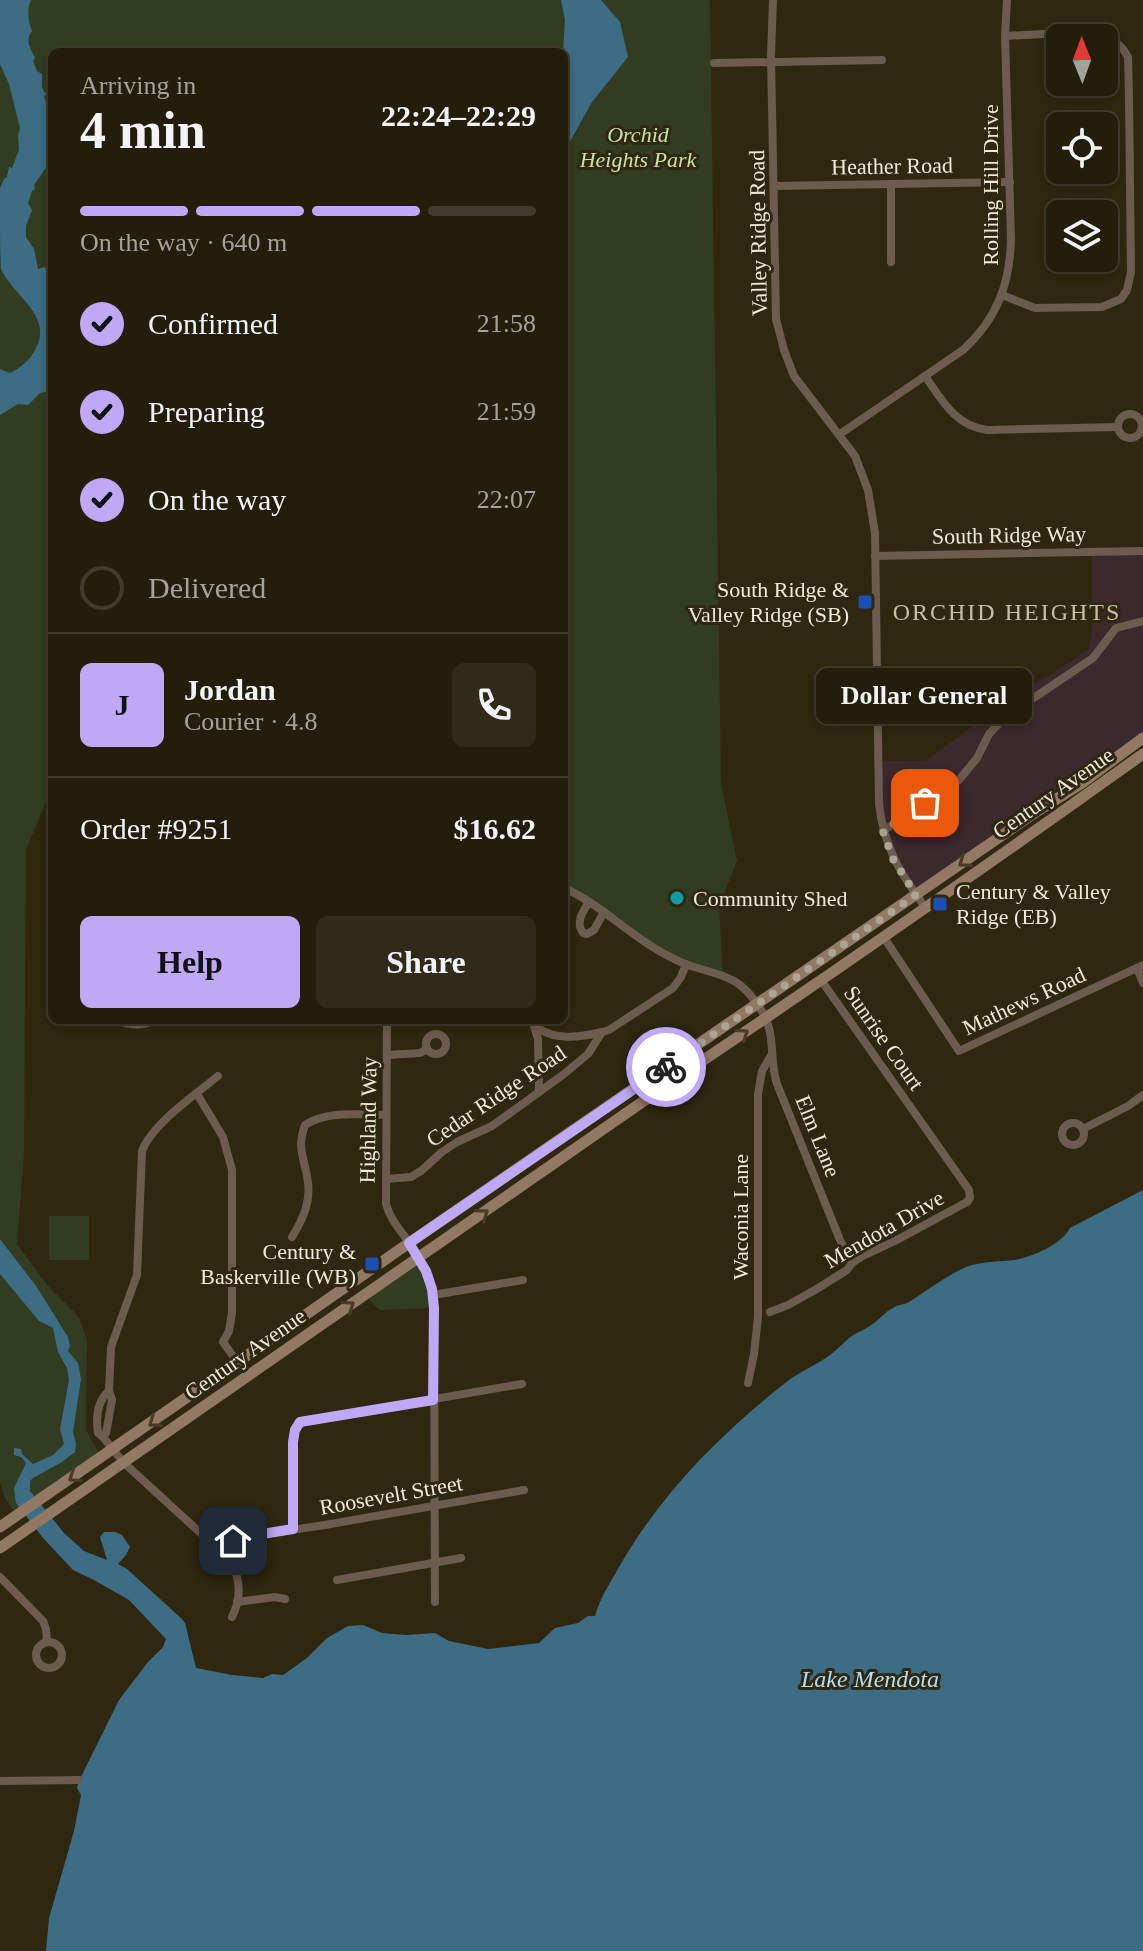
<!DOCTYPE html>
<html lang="en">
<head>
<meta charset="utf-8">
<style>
	body { margin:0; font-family:"Times New Roman",serif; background:#2f2a19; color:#f1f3f6; height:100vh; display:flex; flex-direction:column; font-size:30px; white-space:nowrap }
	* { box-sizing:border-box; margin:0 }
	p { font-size:26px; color:#a3a29d }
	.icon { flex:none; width:44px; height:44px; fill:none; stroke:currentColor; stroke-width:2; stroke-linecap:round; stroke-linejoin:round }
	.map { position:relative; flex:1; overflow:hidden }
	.drawer { position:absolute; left:48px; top:48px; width:520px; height:976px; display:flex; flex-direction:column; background:#231d0b; border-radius:12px; box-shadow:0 4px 12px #0003,0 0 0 2px #403b2c }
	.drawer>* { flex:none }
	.needle { width:52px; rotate:359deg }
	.buttons { position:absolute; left:1046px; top:24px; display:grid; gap:16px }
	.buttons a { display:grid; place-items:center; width:72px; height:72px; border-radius:12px; background:#231d0b; box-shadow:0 4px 12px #0003,0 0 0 2px #403b2c; font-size:40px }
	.pin { position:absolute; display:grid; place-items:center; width:68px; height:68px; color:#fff; margin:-34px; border-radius:16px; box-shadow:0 4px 12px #0006 }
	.courier { position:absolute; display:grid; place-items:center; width:80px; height:80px; margin:-40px; border:6px solid #bda9f5; border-radius:50%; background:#fff; color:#222; box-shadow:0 2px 10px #0007 }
	.bubble { position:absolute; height:56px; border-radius:12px; background:#231d0b; box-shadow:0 4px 12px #0003,0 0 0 2px #403b2c; font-size:26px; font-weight:800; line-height:56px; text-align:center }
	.headline em { font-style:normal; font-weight:800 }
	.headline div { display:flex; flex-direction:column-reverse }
	.headline { display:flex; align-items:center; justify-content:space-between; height:136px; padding:0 32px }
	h1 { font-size:52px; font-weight:800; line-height:60px }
	.bar { display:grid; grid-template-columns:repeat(4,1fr); gap:12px 8px; align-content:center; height:96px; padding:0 32px }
	.bar i { height:10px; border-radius:6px; background:#403b2c }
	.bar .current { background:#bda9f5 }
	.bar p { grid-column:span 4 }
	.line { display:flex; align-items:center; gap:20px; padding:0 32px; border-top:2px solid #403b2c }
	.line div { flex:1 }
	.round { display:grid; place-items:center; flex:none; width:84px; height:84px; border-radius:12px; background:#2f2a19 }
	ol { padding:0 32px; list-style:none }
	li { display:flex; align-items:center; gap:24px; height:88px }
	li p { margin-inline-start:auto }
	li .icon { padding:8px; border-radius:50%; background:#bda9f5; color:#111; stroke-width:4 }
	li:last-child { color:#a3a29d }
	li i { width:44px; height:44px; border:4px solid #403b2c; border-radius:50% }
	.button { display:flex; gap:16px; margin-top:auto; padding:16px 32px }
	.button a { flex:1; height:92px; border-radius:12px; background:#bda9f5; color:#111; font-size:32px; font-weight:800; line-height:92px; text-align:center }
	.button a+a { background:#2f2a19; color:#f1f3f6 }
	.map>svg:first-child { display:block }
</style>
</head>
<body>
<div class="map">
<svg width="1143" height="1951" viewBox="0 0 1143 1951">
	<rect width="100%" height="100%" fill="#2f270f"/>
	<!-- commercial -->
	<polygon fill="#3c292d" points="1092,551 1143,551 1143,738 1087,769 1016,818 963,863 916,895 883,831 879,761 926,761 1018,692 1053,673 1089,649 1092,633"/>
	<!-- green -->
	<g fill="#323c20">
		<polygon points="0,0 710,0 721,783 737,861 719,906 723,976 686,964 564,888 564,52 52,52 52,787 26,850 24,1154 17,1244 48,1286 79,1317 87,1340 86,1430 102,1458 17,1516 5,1498 0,1482"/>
		<rect x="49" y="1216" width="40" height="44"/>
		<polygon points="419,1258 434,1308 379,1310 365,1295"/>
	</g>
	<!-- water -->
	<g fill="#3d6d84">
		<path d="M0,0H31C27,9 28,22 32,31C25,40 30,48 35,58L33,61L37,71L42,74V87L44,92L50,94L44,96C48,107 54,146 51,156C49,165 40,176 34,185L35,189L32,191L28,203L32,210L26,226V237L34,249L38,269L45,267L49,281L52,282V387L48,391L40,393L28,405L18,404L0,415V369L10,373C22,367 30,360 36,348C53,315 13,296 1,269C0,257 0,204 0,188L4,179L7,177L9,167L12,168L19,150L18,136L20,128L9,84L0,64Z"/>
		<polygon points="561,0 601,0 620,22 628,57 592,102 564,152 563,52 565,20"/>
		<path d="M1143,1190V1951H46L49,1918L74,1831L81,1795L77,1788L79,1781L119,1700L148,1662L163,1647L166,1639L129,1600L94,1580L73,1570L43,1538L16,1503L14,1488L26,1463L21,1457L14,1455V1448L21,1449L22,1454L33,1464L53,1455L64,1444L60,1429L69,1380L67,1368L58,1352L53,1328L39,1321L0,1274V1239L36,1286L68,1337L70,1346L68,1351L78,1363L81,1379L73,1432L76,1444L75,1452L62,1462L33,1478L30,1481V1491L64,1533L84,1551L107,1560L100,1537L104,1532H115L122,1535L130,1547L126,1555L118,1564L127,1569L182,1619L185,1623L196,1668L232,1675L263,1678L272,1674L283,1675L307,1658L327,1638L348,1626L363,1625L382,1633L406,1635L435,1633L449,1641L488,1649L539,1643L555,1628L578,1623L588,1616H595C600,1598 610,1583 619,1567C660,1495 719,1435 784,1384C798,1372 815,1366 830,1355C838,1349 845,1341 853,1335C860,1331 868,1328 874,1323C881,1318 885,1312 893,1308C898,1304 904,1305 909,1302C928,1290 946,1276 966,1267C982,1261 998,1262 1014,1260C1032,1257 1061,1245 1070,1228Z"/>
	</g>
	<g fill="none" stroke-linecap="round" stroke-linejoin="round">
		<!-- street -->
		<g stroke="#6c5c4f" stroke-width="8">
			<path d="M773,0L771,55L776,319L784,350L794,376L855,456L868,490L875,533L879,804C884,847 900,873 925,907"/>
			<polyline points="714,63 882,60"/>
			<polyline points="891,184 891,262"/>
			<polyline points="774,186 1010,182"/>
			<polyline points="1002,295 1035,308 1102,307 1121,299 1127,290 1131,272 1129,96 1128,57 1123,49 1113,39 1096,31 1005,36"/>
			<path d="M925,376C942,400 955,426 987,430L1118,427"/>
			<circle cx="1130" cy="426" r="12"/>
			<path d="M840,434L963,350C997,319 1010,284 1011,239L1005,36L1007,0"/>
			<polyline points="875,556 1143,551"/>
			<polyline points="883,831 959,780 977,758 989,734 1004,718 1093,658 1116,628 1143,621"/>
			<path d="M564,888C600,904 627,933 661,952C670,957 679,962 688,965C705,971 725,974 740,985C749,992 757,1003 763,1013C776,1035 769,1060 777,1084L840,1240L852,1263"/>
			<path d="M589,902C583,912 575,922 583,933L587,934L594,930L604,912"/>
			<polyline points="883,936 959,1051 1143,965"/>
			<polyline points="1137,968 1143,983"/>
			<path d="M115,1020C128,1025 142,1027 155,1020"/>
			<path d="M387,1020L386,1204C390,1219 400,1230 409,1242C422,1260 432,1279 434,1301L435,1602"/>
			<path d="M530,1020C547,1042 578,1038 602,1032"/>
			<polyline points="534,1026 538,1039 539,1090"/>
			<circle cx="436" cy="1044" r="10"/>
			<polyline points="387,1055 420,1053 427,1049"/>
			<polyline points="197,1094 223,1137 232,1170 232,1313 229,1331 223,1342 238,1363"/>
			<circle cx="1073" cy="1134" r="11"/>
			<polyline points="1083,1129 1128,1106 1143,1095"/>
			<polyline points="386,1179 411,1177 421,1171 442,1152 457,1142 492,1126 564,1074 588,1054 602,1032 609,1030 673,988 681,977 686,964"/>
			<path d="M292,1237C304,1218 312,1199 307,1176C303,1155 297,1147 305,1125C328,1110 359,1115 386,1115"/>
			<polyline points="433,1295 523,1280"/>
			<polyline points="770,1312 788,1305 815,1290 847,1270 852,1263 863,1256 895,1241 967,1202 970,1198 969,1190 821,980"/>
			<polyline points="748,1383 754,1354 758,1317 758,1094 762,1071 772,1054"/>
			<path d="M109,1391C97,1401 96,1419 98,1433L103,1437L123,1462L230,1560C241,1579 242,1597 232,1617"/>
			<path d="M103,1437L106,1433L112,1400L109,1391L111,1347L137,1275L142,1151C152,1124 195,1095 218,1076"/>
			<polyline points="293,1529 294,1437 295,1430 300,1422 522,1384"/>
			<polyline points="220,1548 244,1537 325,1525 524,1490"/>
			<polyline points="0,1577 43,1621 46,1629 47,1642"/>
			<polyline points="337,1580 461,1558"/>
			<polyline points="237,1602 275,1597 285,1599"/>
			<circle cx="49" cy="1655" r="13"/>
			<polyline points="0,1781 79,1780"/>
		</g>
		<!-- secondary -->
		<g stroke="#927964" stroke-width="11">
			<polyline points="0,1527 409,1243 1036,812 1082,783 1143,738"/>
			<path d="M0,1548L674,1080C832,974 988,865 1143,754"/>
		</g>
	</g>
	<!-- one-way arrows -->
	<defs><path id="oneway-chevron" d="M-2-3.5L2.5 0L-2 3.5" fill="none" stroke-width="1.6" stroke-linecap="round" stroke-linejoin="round" transform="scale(2)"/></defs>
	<g stroke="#483c24">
		<use href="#oneway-chevron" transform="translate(964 862) rotate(144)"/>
		<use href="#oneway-chevron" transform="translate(743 1034) rotate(-34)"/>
		<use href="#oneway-chevron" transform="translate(483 1214) rotate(-35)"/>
		<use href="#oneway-chevron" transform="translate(349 1306) rotate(-34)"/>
		<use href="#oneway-chevron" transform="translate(154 1422) rotate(145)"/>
		<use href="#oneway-chevron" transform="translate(74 1477) rotate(146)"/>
	</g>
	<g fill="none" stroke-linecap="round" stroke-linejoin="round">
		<!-- done -->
		<polyline stroke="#aba593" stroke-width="8" stroke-dasharray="0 14.4" points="666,1067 916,895 893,859 883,831 925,803"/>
		<!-- route -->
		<polyline stroke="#bda9f5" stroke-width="10" points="233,1541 244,1537 293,1529 293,1442 295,1430 300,1422 433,1400 434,1308 432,1289 426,1271 409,1243 666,1067"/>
	</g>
	<!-- markers -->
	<g fill="#1a4fb4" stroke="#2f270f" stroke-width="3">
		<rect x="857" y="594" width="16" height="16" rx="4"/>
		<rect x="932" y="896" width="16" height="16" rx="4"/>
		<rect x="364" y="1256" width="16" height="16" rx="4"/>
	</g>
	<circle fill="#0f9aa8" stroke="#2f270f" stroke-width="3" cx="677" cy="898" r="8"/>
	<g text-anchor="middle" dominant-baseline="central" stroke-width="6" stroke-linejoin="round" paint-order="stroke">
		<!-- park labels -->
		<g font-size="22" font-style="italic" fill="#c9e39f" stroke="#2f270f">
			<text x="638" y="134">Orchid<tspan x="638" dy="25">Heights Park</tspan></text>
		</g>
		<!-- street labels -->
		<g font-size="22" fill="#eee9da" stroke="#2f270f">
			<text transform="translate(892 166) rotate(-1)">Heather Road</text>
			<text transform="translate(990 185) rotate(-90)">Rolling Hill Drive</text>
			<text transform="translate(758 233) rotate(-91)">Valley Ridge Road</text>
			<text transform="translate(1009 535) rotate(-1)">South Ridge Way</text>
			<text transform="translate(1053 793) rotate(-35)">Century Avenue</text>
			<text transform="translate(1024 1001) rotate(-25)">Mathews Road</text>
			<text transform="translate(884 1038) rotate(55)">Sunrise Court</text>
			<text transform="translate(496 1096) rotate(-34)">Cedar Ridge Road</text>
			<text transform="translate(368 1120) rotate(-89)">Highland Way</text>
			<text transform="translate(818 1136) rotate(68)">Elm Lane</text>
			<text transform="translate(740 1217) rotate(-90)">Waconia Lane</text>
			<text transform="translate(884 1229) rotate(-30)">Mendota Drive</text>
			<text transform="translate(245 1354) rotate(-35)">Century Avenue</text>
			<text transform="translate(391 1495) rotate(-10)">Roosevelt Street</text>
		</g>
		<!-- poi labels -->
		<g font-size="22" fill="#eee9da" stroke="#2f270f" text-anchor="end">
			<text x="849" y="589">South Ridge &amp;<tspan x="849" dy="25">Valley Ridge (SB)</tspan></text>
			<text x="956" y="891" text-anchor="start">Century &amp; Valley<tspan x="956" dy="25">Ridge (EB)</tspan></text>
			<text x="693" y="898" text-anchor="start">Community Shed</text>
			<text x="356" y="1251">Century &amp;<tspan x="356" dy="25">Baskerville (WB)</tspan></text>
		</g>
		<!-- neighbourhood labels -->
		<g font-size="24" letter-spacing="2" fill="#c9bfa3" stroke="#2f270f">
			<text x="1007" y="612">ORCHID HEIGHTS</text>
		</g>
		<!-- water labels -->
		<g font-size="24" font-style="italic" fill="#b2def5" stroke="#2f270f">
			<text x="870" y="1679">Lake Mendota</text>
		</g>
	</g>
</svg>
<div class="buttons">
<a><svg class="needle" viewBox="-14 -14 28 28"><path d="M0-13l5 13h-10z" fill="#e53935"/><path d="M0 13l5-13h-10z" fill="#a3a29d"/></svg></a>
<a><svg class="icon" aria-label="locate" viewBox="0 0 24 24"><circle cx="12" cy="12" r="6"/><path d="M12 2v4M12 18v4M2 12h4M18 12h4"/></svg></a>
<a><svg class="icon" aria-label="layers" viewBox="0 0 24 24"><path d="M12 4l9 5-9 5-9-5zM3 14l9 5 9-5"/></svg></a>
</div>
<div class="pin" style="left:925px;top:803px;background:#ea580c"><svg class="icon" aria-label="bag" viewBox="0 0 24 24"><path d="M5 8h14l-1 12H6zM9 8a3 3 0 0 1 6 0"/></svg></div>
<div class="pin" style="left:233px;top:1541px;background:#1f2937"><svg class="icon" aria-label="home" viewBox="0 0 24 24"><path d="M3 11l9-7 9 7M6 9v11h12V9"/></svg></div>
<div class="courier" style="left:666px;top:1067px"><svg class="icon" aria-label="bike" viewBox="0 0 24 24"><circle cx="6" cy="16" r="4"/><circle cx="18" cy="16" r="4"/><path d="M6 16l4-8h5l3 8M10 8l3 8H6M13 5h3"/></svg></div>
<div class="bubble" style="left:816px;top:668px;width:216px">Dollar General</div>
<section class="drawer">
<div class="headline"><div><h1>4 min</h1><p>Arriving in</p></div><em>22:24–22:29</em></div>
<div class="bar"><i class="current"></i><i class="current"></i><i class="current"></i><i></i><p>On the way · 640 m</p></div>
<ol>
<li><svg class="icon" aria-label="check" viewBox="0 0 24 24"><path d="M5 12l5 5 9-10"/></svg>Confirmed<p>21:58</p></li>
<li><svg class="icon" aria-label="check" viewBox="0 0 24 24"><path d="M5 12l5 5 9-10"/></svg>Preparing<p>21:59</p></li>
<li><svg class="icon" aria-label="check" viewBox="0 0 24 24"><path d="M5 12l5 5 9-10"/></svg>On the way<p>22:07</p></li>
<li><i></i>Delivered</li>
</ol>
<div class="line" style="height:144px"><b class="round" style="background:#bda9f5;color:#111">J</b><div><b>Jordan</b><p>Courier · 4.8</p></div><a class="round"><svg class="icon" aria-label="phone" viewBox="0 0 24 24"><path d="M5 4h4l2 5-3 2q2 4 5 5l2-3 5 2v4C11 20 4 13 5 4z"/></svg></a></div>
<div class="line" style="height:104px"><div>Order #9251</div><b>$16.62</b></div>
<div class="button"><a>Help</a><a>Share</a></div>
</section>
</div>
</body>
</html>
